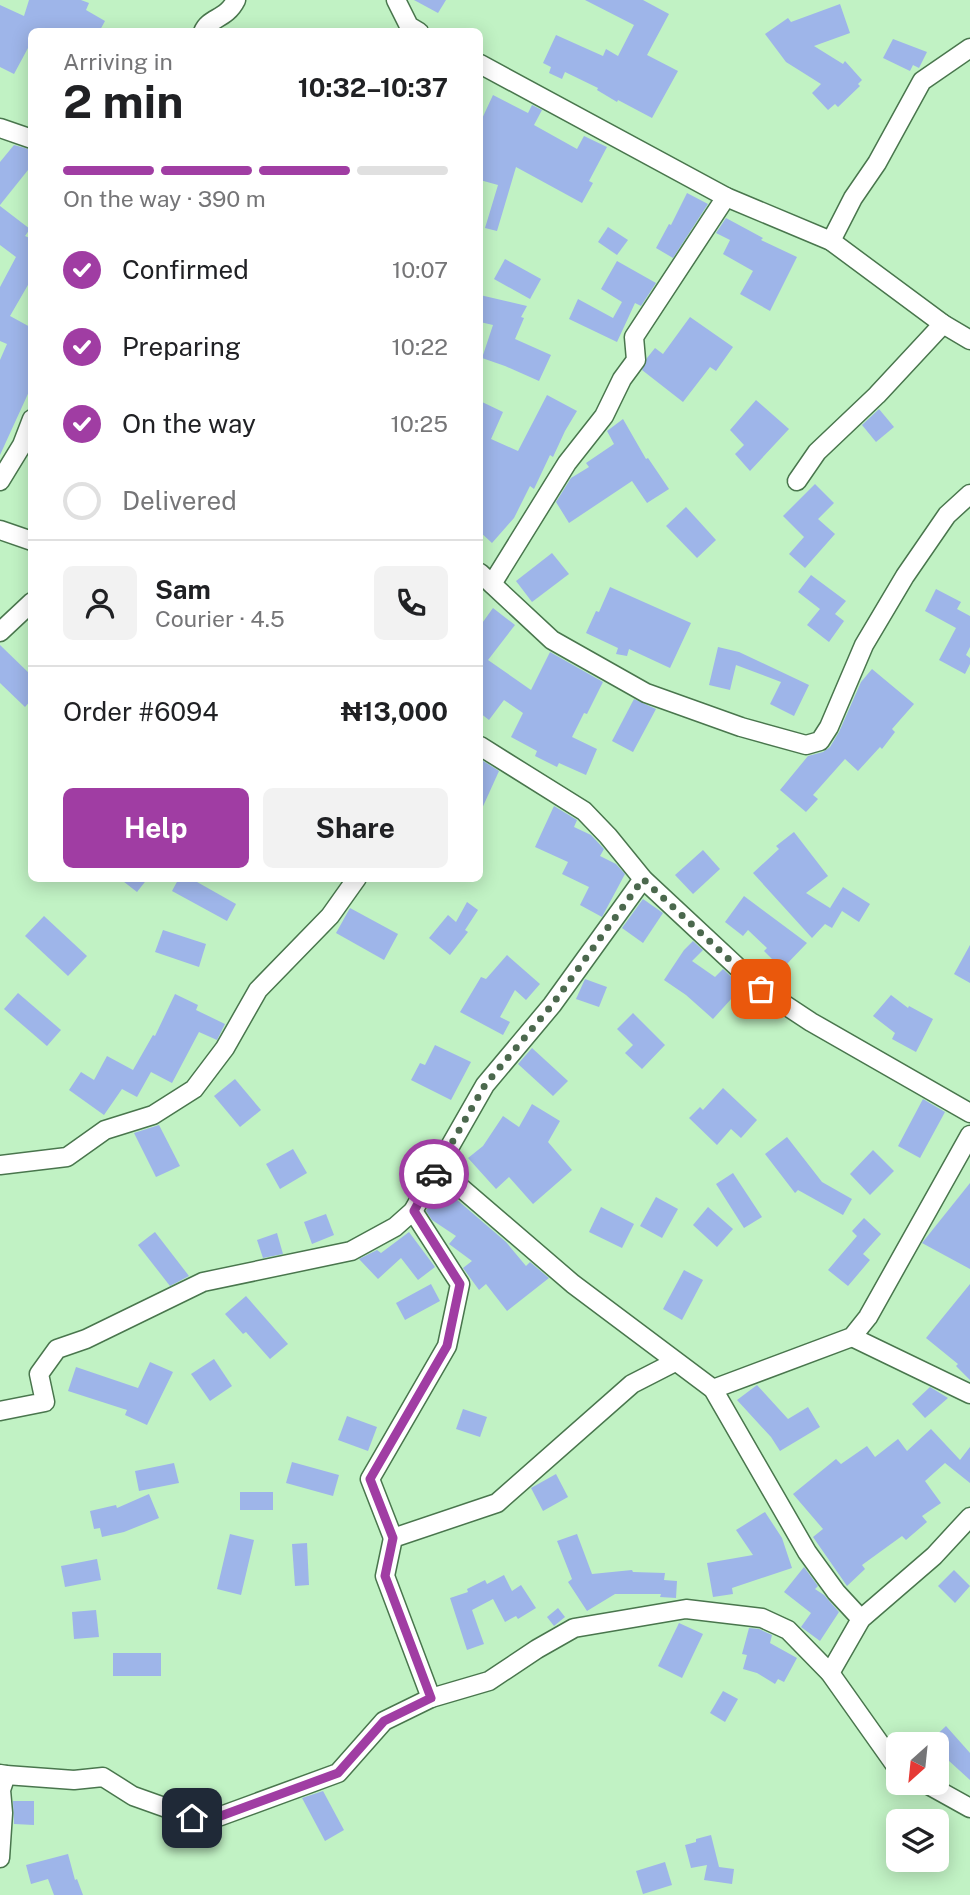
<!DOCTYPE html>
<html lang="en">
<head>
<meta charset="utf-8">
<style>
	body { margin:0; font-family:"Public Sans",sans-serif; background:#f2f2f2; color:#202124; height:100vh; display:flex; flex-direction:column; font-size:26px; white-space:nowrap }
	* { box-sizing:border-box; margin:0 }
	p { font-size:23px; color:#757577 }
	.icon { flex:none; width:38px; height:38px; fill:none; stroke:currentColor; stroke-width:2; stroke-linecap:round; stroke-linejoin:round }
	.map { position:relative; flex:1; overflow:hidden }
	.sheet { position:absolute; left:28px; top:28px; width:455px; height:854px; display:flex; flex-direction:column; background:#fff; border-radius:10px; box-shadow:0 4px 18px #0003 }
	.sheet>* { flex:none }
	.needle { width:46px; rotate:207deg }
	.controls { position:absolute; left:886px; top:1732px; display:grid; gap:14px }
	.controls a { display:grid; place-items:center; width:63px; height:63px; border-radius:10px; background:#fff; box-shadow:0 4px 18px #0003; font-size:35px }
	.pin { position:absolute; display:grid; place-items:center; width:60px; height:60px; color:#fff; margin:-30px; border-radius:14px; box-shadow:0 4px 10px #0006 }
	.courier { position:absolute; display:grid; place-items:center; width:70px; height:70px; margin:-35px; border:5px solid #a03da3; border-radius:50%; background:#fff; color:#222; box-shadow:0 2px 9px #0007 }
	.head em { font-style:normal; font-weight:700 }
	.head div { display:flex; flex-direction:column-reverse }
	.head { display:flex; align-items:center; justify-content:space-between; height:119px; padding:0 35px }
	h1 { font-size:46px; font-weight:700; line-height:52px }
	.bar { display:grid; grid-template-columns:repeat(4,1fr); gap:10px 7px; align-content:center; height:84px; padding:0 35px }
	.bar i { height:9px; border-radius:5px; background:#e0e0e0 }
	.bar .on { background:#a03da3 }
	.bar p { grid-column:span 4 }
	.line { display:flex; align-items:center; gap:18px; padding:0 35px; border-top:2px solid #e0e0e0 }
	.line div { flex:1 }
	.round { display:grid; place-items:center; flex:none; width:74px; height:74px; border-radius:10px; background:#f2f2f2 }
	ol { padding:0 35px; list-style:none }
	li { display:flex; align-items:center; gap:21px; height:77px }
	li p { margin-inline-start:auto }
	li .icon { padding:7px; border-radius:50%; background:#a03da3; color:#fff; stroke-width:4 }
	li:last-child { color:#757577 }
	li i { width:38px; height:38px; border:4px solid #e0e0e0; border-radius:50% }
	.primary-button { display:flex; gap:14px; margin-top:auto; padding:14px 35px }
	.primary-button a { flex:1; height:80px; border-radius:10px; background:#a03da3; color:#fff; font-size:28px; font-weight:700; line-height:80px; text-align:center }
	.primary-button a+a { background:#f2f2f2; color:#202124 }
	.map>svg:first-child { display:block }
</style>
</head>
<body>
<div class="map">
<svg width="970" height="1895" viewBox="0 0 970 1895">
	<rect width="100%" height="100%" fill="#c1f2c4"/>
	<!-- building -->
	<g fill="#9eb5e9">
		<polygon points="29,0 81,0 89,3 86,10 105,21 99,32 32,32 32,50 28,48 14,74 0,67 0,5 24,16"/>
		<polygon points="414,0 446,0 438,13"/>
		<polygon points="585,0 643,0 669,14 647,55 678,71 652,118 618,100 617,102 597,90 598,88 565,72 562,79 549,73 551,67 543,63 556,35 603,56 606,49 618,56 634,25"/>
		<polygon points="840,4 850,33 814,46 843,64 845,61 862,80 858,84 860,86 838,107 835,104 828,110 812,93 821,84 786,62 765,34 788,18 791,22"/>
		<polygon points="893,39 927,52 919,68 913,65 910,71 883,58"/>
		<polygon points="493,95 528,113 532,105 542,110 534,125 577,149 584,136 607,147 589,181 593,183 582,203 516,167 497,231 485,228 498,185 480,180 480,123"/>
		<polygon points="14,145 32,150 32,165 0,205 0,162"/>
		<polygon points="687,193 708,204 673,258 656,248 669,224 671,225"/>
		<polygon points="0,206 30,229 25,236 32,239 32,278 10,316 32,328 32,385 0,455 0,360 7,344 0,341 0,287 16,257 0,245"/>
		<polygon points="726,218 763,238 761,240 797,257 770,311 740,294 753,271 723,254 730,240 716,233"/>
		<polygon points="608,227 628,240 617,255 598,242"/>
		<polygon points="505,259 541,279 530,299 494,279"/>
		<polygon points="617,261 656,283 641,306 635,303 617,342 569,319 578,299 613,318 622,302 601,289"/>
		<polygon points="480,295 527,306 521,317 524,318 515,339 551,355 539,381 505,366 482,358 493,325 480,322"/>
		<polygon points="690,317 733,347 716,371 710,367 683,402 642,370 647,358 655,348 663,354"/>
		<polygon points="547,395 577,411 565,431 553,457 550,455 534,489 530,486 514,518 492,543 480,532 480,401 503,412 491,439 518,451"/>
		<polygon points="756,400 789,429 750,471 735,454 744,445 730,430"/>
		<polygon points="879,409 894,427 876,442 862,425"/>
		<polygon points="623,419 646,459 648,458 669,489 647,503 632,481 569,523 556,502 571,478 589,467 586,463 614,444 607,431"/>
		<polygon points="815,484 834,503 818,519 835,534 805,568 789,554 804,537 783,516"/>
		<polygon points="686,507 716,540 697,558 666,526"/>
		<polygon points="552,553 569,574 532,602 516,581"/>
		<polygon points="811,575 846,601 835,614 844,621 829,642 807,625 820,609 798,592"/>
		<polygon points="610,587 691,623 670,668 629,649 627,656 616,654 618,648 586,633 596,611 599,612"/>
		<polygon points="936,589 961,602 957,609 970,616 970,647 966,655 970,658 970,664 965,674 939,660 956,628 925,611"/>
		<polygon points="493,608 515,625 488,660 531,690 550,652 603,682 587,714 584,713 572,737 597,749 586,775 559,763 557,767 535,756 537,751 511,737 523,713 504,700 489,720 480,713 480,626"/>
		<polygon points="0,645 32,676 32,699 25,707 0,683"/>
		<polygon points="718,647 739,652 809,685 794,716 770,704 781,682 736,665 730,690 709,685"/>
		<polygon points="872,669 914,704 892,729 895,732 882,749 880,747 858,771 845,759 813,795 818,799 806,812 780,790 808,756 823,752 830,747 839,732 861,682"/>
		<polygon points="634,699 656,709 633,752 612,741"/>
		<polygon points="480,759 499,771 480,813"/>
		<polygon points="554,806 577,820 574,827 591,835 604,849 600,856 616,864 625,874 602,917 580,905 589,887 562,874 568,862 535,847"/>
		<polygon points="794,832 828,876 806,893 830,908 843,887 870,904 859,922 842,911 832,928 825,924 812,938 753,873 779,849 776,846"/>
		<polygon points="703,850 720,869 693,894 675,875"/>
		<polygon points="119,878 148,878 137,892"/>
		<polygon points="179,878 190,878 236,904 227,921 172,891"/>
		<polygon points="744,896 807,943 782,969 764,951 767,948 748,930 743,936 725,922"/>
		<polygon points="643,899 663,913 643,943 622,928"/>
		<polygon points="467,902 478,910 465,930 468,932 450,955 429,938 448,915 456,922"/>
		<polygon points="350,908 398,934 384,960 336,933"/>
		<polygon points="44,916 87,956 68,976 25,936"/>
		<polygon points="163,930 206,944 199,967 155,952"/>
		<polygon points="693,941 703,950 692,961 715,977 723,969 742,987 713,1019 686,995 664,980 684,950"/>
		<polygon points="970,945 970,983 954,974"/>
		<polygon points="507,955 540,984 526,1000 515,990 500,1017 510,1022 503,1035 460,1012 481,977 486,979"/>
		<polygon points="585,979 607,987 599,1007 576,999"/>
		<polygon points="18,993 61,1030 47,1046 4,1009"/>
		<polygon points="175,994 198,1005 196,1010 225,1024 217,1040 199,1032 172,1083 151,1072 137,1097 122,1089 104,1115 69,1090 81,1072 94,1080 107,1056 133,1070 153,1035 155,1036"/>
		<polygon points="891,995 908,1008 909,1006 933,1019 916,1052 892,1039 895,1033 873,1016"/>
		<polygon points="633,1013 665,1045 642,1069 625,1053 633,1045 617,1029"/>
		<polygon points="435,1045 471,1062 451,1100 411,1080 420,1063 425,1065"/>
		<polygon points="532,1048 568,1081 553,1096 518,1064"/>
		<polygon points="235,1079 261,1110 240,1127 214,1096"/>
		<polygon points="723,1088 757,1120 741,1138 731,1129 717,1145 689,1118 700,1107 703,1110"/>
		<polygon points="923,1099 945,1112 920,1158 898,1146"/>
		<polygon points="532,1104 560,1121 548,1142 572,1170 533,1204 509,1177 496,1189 468,1158 483,1146 503,1116 519,1127"/>
		<polygon points="159,1125 180,1166 156,1177 134,1133"/>
		<polygon points="787,1137 822,1182 852,1199 843,1215 798,1190 795,1193 765,1154"/>
		<polygon points="293,1149 307,1173 280,1189 266,1164"/>
		<polygon points="873,1150 894,1171 870,1195 850,1174"/>
		<polygon points="733,1173 762,1217 744,1228 716,1184"/>
		<polygon points="970,1183 970,1269 922,1243"/>
		<polygon points="441,1186 506,1242 526,1266 530,1262 549,1278 507,1311 486,1284 479,1290 463,1268 472,1261 449,1244 456,1236 432,1220 426,1211"/>
		<polygon points="656,1197 678,1209 662,1238 640,1226"/>
		<polygon points="601,1207 634,1224 622,1248 589,1232"/>
		<polygon points="708,1207 733,1229 717,1247 693,1225"/>
		<polygon points="326,1214 334,1235 312,1244 304,1222"/>
		<polygon points="864,1218 881,1234 863,1254 870,1260 848,1286 828,1270 857,1236 852,1231"/>
		<polygon points="155,1232 189,1276 170,1286 138,1245"/>
		<polygon points="409,1232 435,1267 418,1280 401,1258 378,1279 359,1259 377,1250 381,1253"/>
		<polygon points="277,1233 283,1254 263,1258 257,1240"/>
		<polygon points="684,1270 703,1280 682,1320 663,1309"/>
		<polygon points="431,1284 440,1301 405,1320 396,1303"/>
		<polygon points="970,1284 970,1380 956,1366 958,1364 926,1338"/>
		<polygon points="246,1296 288,1344 270,1359 246,1332 243,1334 225,1314"/>
		<polygon points="214,1359 232,1386 210,1401 191,1374"/>
		<polygon points="150,1362 173,1372 147,1425 125,1415 127,1410 68,1391 76,1367 138,1388"/>
		<polygon points="757,1385 788,1419 808,1407 820,1427 780,1451 771,1437 737,1400"/>
		<polygon points="930,1387 948,1398 925,1418 912,1404"/>
		<polygon points="463,1409 487,1417 480,1437 456,1429"/>
		<polygon points="347,1416 377,1427 368,1451 338,1440"/>
		<polygon points="931,1429 960,1460 970,1447 970,1483 945,1463 925,1481 941,1503 922,1516 927,1522 906,1540 902,1536 862,1565 865,1569 847,1586 813,1537 823,1529 793,1494 836,1459 841,1464 867,1446 875,1457 898,1439 907,1451"/>
		<polygon points="292,1462 339,1475 333,1496 286,1483"/>
		<polygon points="174,1463 179,1483 139,1491 135,1471"/>
		<polygon points="556,1474 568,1497 543,1511 531,1488"/>
		<rect x="240" y="1492" width="33" height="18"/>
		<polygon points="149,1494 159,1518 124,1532 102,1537 100,1528 94,1529 90,1511 116,1505 117,1508"/>
		<polygon points="765,1512 782,1538 792,1568 732,1588 733,1594 713,1597 707,1563 753,1555 736,1530"/>
		<polygon points="230,1534 254,1540 241,1595 217,1589"/>
		<polygon points="577,1534 592,1574 632,1570 633,1572 665,1573 664,1580 677,1581 676,1598 660,1597 661,1594 615,1594 587,1611 568,1582 572,1579 557,1541"/>
		<polygon points="307,1543 309,1585 295,1586 292,1544"/>
		<polygon points="97,1559 101,1580 65,1587 61,1566"/>
		<polygon points="804,1567 818,1586 815,1589 824,1595 839,1612 820,1641 801,1627 811,1613 784,1592"/>
		<polygon points="954,1570 970,1586 955,1603 938,1586"/>
		<polygon points="504,1575 512,1591 521,1585 536,1608 518,1619 516,1616 505,1622 493,1599 472,1610 484,1644 467,1650 450,1598 468,1592 467,1589 485,1580 487,1584"/>
		<polygon points="558,1608 565,1617 554,1626 547,1617"/>
		<polygon points="96,1610 99,1637 74,1639 72,1612"/>
		<polygon points="679,1623 703,1634 682,1678 658,1666"/>
		<polygon points="749,1628 759,1629 772,1635 770,1643 797,1658 784,1682 778,1679 775,1684 757,1673 743,1669 747,1655 742,1654"/>
		<rect x="113" y="1653" width="48" height="23"/>
		<polygon points="723,1691 738,1699 725,1722 710,1713"/>
		<polygon points="946,1726 970,1753 970,1780 948,1760 936,1770 936,1745 926,1745"/>
		<polygon points="323,1791 344,1830 325,1841 302,1798"/>
		<polygon points="13,1801 34,1801 34,1825 14,1824"/>
		<polygon points="711,1835 719,1867 734,1869 732,1884 704,1880 707,1865 691,1868 685,1845 696,1842 696,1839"/>
		<polygon points="68,1854 75,1880 77,1879 83,1895 54,1895 48,1879 31,1884 26,1865"/>
		<polygon points="665,1862 672,1885 643,1894 636,1871"/>
	</g>
	<g fill="none" stroke-linecap="round" stroke-linejoin="round">
		<defs>
			<g id="minor">
				<polyline points="396,0 409,26 419,32"/>
				<path d="M203,32C209,17 226,20 236,0"/>
				<polyline points="480,64 726,197 831,241 943,324 970,340"/>
				<polyline points="0,128 32,139"/>
				<polyline points="831,241 853,198 877,163 922,81 970,48"/>
				<polyline points="0,481 22,445 32,419"/>
				<polyline points="797,481 817,452 877,395 943,324"/>
				<polyline points="0,530 32,541"/>
				<polyline points="480,573 552,640 646,693 741,727 806,745 820,741 829,727 864,645 905,576 947,515 970,494"/>
				<polyline points="492,584 567,463 604,416 622,379 636,360 634,337 726,197"/>
				<polyline points="0,632 32,602"/>
				<polyline points="480,746 584,811 608,836 643,879 761,989 811,1022 970,1113"/>
				<polyline points="0,1165 67,1157 105,1130 153,1115 194,1089 225,1048 258,990 330,916 357,878"/>
				<polyline points="438,1168 573,1284 713,1389 807,1552 836,1592 861,1619"/>
				<polyline points="852,1337 970,1394"/>
				<polyline points="713,1389 852,1337 868,1317 970,1135"/>
				<polyline points="0,1411 45,1402 39,1374 57,1349 86,1339 203,1282 351,1251 395,1227 413,1211 485,1085 552,1005 643,879"/>
				<polyline points="393,1538 370,1479 447,1346 460,1284 413,1211"/>
				<polyline points="830,1673 861,1619 934,1556 970,1517"/>
				<polyline points="431,1698 385,1576 393,1538 497,1503 632,1384 675,1362"/>
				<polyline points="0,1774 6,1775 1,1790 3,1813 0,1858"/>
				<polyline points="6,1775 74,1780 103,1777 133,1796 192,1817 218,1817 338,1773 384,1721 431,1698 489,1681 537,1649 574,1628 686,1609 762,1618 788,1630 830,1673 898,1769"/>
				<polyline points="925,1783 970,1808"/>
			</g>
		</defs>
		<!-- minor casing -->
		<use href="#minor" stroke="#49764d" stroke-width="21"/>
		<!-- minor -->
		<use href="#minor" stroke="#fff" stroke-width="18"/>
	</g>
	<g fill="none" stroke-linecap="round" stroke-linejoin="round">
		<!-- done -->
		<polyline stroke="#4b684d" stroke-width="7" stroke-dasharray="0 12.6" points="434,1174 485,1085 552,1005 643,879 761,989"/>
		<!-- route -->
		<polyline stroke="#a03da3" stroke-width="9" points="192,1818 218,1817 338,1773 384,1721 431,1698 385,1576 393,1538 370,1479 447,1346 460,1284 414,1211 434,1174"/>
	</g>
</svg>
<div class="controls">
<a><svg class="needle" viewBox="-14 -14 28 28"><path d="M0-13l5 13h-10z" fill="#e53935"/><path d="M0 13l5-13h-10z" fill="#757577"/></svg></a>
<a><svg class="icon" aria-label="layers" viewBox="0 0 24 24"><path d="M12 4l9 5-9 5-9-5zM3 14l9 5 9-5"/></svg></a>
</div>
<div class="pin" style="left:761px;top:989px;background:#ea580c"><svg class="icon" aria-label="bag" viewBox="0 0 24 24"><path d="M5 8h14l-1 12H6zM9 8a3 3 0 0 1 6 0"/></svg></div>
<div class="pin" style="left:192px;top:1818px;background:#1f2937"><svg class="icon" aria-label="home" viewBox="0 0 24 24"><path d="M3 11l9-7 9 7M6 9v11h12V9"/></svg></div>
<div class="courier" style="left:434px;top:1174px"><svg class="icon" aria-label="car" viewBox="0 0 24 24"><path d="M5 17H2v-5l4-1 3-4h7l3 4 3 1v5h-3M9 17h6M6 11h13"/><circle cx="7" cy="17" r="2"/><circle cx="17" cy="17" r="2"/></svg></div>
<section class="sheet">
<div class="head"><div><h1>2 min</h1><p>Arriving in</p></div><em>10:32–10:37</em></div>
<div class="bar"><i class="on"></i><i class="on"></i><i class="on"></i><i></i><p>On the way · 390 m</p></div>
<ol>
<li><svg class="icon" aria-label="check" viewBox="0 0 24 24"><path d="M5 12l5 5 9-10"/></svg>Confirmed<p>10:07</p></li>
<li><svg class="icon" aria-label="check" viewBox="0 0 24 24"><path d="M5 12l5 5 9-10"/></svg>Preparing<p>10:22</p></li>
<li><svg class="icon" aria-label="check" viewBox="0 0 24 24"><path d="M5 12l5 5 9-10"/></svg>On the way<p>10:25</p></li>
<li><i></i>Delivered</li>
</ol>
<div class="line" style="height:126px"><a class="round"><svg class="icon" aria-label="person" viewBox="0 0 24 24"><circle cx="12" cy="8" r="4"/><path d="M4 21q1-7 8-7t8 7"/></svg></a><div><b>Sam</b><p>Courier · 4.5</p></div><a class="round"><svg class="icon" aria-label="phone" viewBox="0 0 24 24"><path d="M5 4h4l2 5-3 2q2 4 5 5l2-3 5 2v4C11 20 4 13 5 4z"/></svg></a></div>
<div class="line" style="height:91px"><div>Order #6094</div><b>₦13,000</b></div>
<div class="primary-button"><a>Help</a><a>Share</a></div>
</section>
</div>
</body>
</html>
